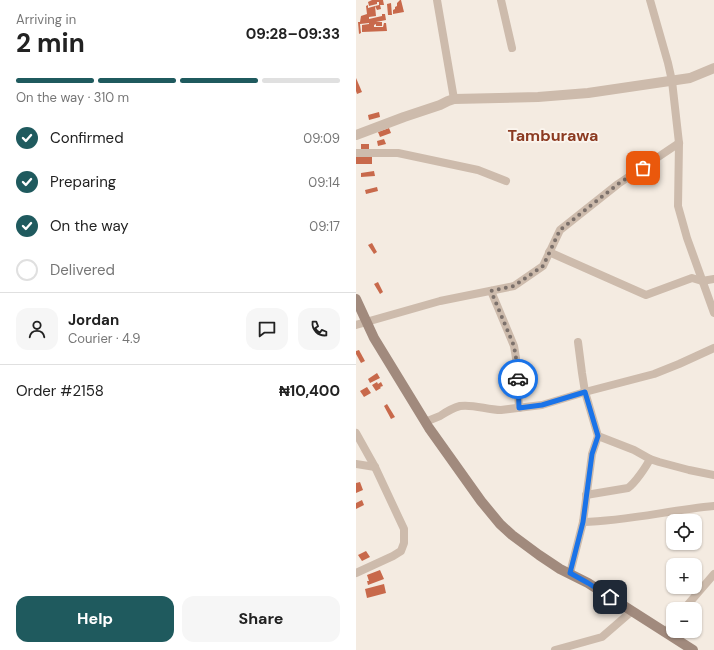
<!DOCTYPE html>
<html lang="en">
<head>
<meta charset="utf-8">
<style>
	body { margin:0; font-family:"DM Sans",sans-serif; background:#f6f6f6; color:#222; height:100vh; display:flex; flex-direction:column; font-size:15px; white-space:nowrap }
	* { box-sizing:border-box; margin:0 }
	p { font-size:13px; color:#767676 }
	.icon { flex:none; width:22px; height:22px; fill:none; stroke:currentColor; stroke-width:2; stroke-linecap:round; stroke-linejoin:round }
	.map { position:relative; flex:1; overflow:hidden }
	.panel { display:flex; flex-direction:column; background:#fff; width:356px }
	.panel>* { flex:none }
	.controls { position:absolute; left:310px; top:514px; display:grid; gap:8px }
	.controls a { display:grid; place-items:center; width:36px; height:36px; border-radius:8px; background:#fff; box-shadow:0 1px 3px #0004; font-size:20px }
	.pin { position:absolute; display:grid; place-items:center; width:34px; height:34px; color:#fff; margin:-17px; border-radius:8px; box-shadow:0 2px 6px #0006 }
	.courier { position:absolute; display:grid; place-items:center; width:40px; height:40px; margin:-20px; border:3px solid #1a73e8; border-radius:50%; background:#fff; color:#222; box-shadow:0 1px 5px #0007 }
	.overview em { font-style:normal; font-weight:700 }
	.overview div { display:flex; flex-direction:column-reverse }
	.overview { display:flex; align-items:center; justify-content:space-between; height:68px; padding:0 16px }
	h1 { font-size:26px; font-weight:700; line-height:30px }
	.bar { display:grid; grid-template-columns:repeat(4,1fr); gap:6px 4px; align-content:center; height:48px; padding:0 16px }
	.bar i { height:5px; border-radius:3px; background:#e0e0e0 }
	.bar .selected { background:#1f5a5e }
	.bar p { grid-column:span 4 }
	.line { display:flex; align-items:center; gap:10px; padding:0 16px; border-top:1px solid #e0e0e0 }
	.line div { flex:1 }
	.round { display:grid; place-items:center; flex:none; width:42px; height:42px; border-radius:12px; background:#f6f6f6 }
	ol { padding:0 16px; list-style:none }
	li { display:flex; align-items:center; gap:12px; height:44px }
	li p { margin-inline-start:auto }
	li .icon { padding:4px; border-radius:50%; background:#1f5a5e; color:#fff; stroke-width:4 }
	li:last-child { color:#767676 }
	li i { width:22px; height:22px; border:2px solid #e0e0e0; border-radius:50% }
	.cta { display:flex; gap:8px; margin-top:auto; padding:8px 16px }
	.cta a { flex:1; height:46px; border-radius:12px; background:#1f5a5e; color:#fff; font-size:16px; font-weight:700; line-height:46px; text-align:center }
	.cta a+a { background:#f6f6f6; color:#222 }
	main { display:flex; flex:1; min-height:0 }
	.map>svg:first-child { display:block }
</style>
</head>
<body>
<main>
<section class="panel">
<div class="overview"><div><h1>2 min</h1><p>Arriving in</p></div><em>09:28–09:33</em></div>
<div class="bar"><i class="selected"></i><i class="selected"></i><i class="selected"></i><i></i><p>On the way · 310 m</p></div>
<ol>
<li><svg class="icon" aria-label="check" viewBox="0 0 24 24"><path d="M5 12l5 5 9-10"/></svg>Confirmed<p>09:09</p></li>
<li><svg class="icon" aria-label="check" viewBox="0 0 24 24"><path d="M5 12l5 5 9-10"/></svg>Preparing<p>09:14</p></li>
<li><svg class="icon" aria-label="check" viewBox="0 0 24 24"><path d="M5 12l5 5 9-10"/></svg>On the way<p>09:17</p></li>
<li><i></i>Delivered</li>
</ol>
<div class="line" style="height:72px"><a class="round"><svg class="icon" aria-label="person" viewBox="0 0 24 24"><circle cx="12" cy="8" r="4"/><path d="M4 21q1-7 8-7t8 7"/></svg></a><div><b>Jordan</b><p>Courier · 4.9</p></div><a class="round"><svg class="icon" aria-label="chat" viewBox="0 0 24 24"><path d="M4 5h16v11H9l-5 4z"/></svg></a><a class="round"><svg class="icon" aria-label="phone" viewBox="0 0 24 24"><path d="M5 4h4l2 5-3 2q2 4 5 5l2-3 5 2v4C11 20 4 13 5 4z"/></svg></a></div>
<div class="line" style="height:52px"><div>Order #2158</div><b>₦10,400</b></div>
<div class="cta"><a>Help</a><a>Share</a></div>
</section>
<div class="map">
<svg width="358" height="650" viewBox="0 0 358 650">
	<rect width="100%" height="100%" fill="#f4ebe1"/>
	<!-- building -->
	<g fill="#c8694b">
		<polygon points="16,0 27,0 28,5 24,5 25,9 21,10 19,6 23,5 23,2 21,2 21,4 13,6 12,2"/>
		<polygon points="44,0 45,0 48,12 37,14 37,10 39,9 39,7 41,6 41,3"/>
		<polygon points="35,3 36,15 32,15 31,4"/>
		<polygon points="12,5 12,8 19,6 20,16 13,17 13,19 26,16 26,14 29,14 30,20 20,22 26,22 26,26 20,26 20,24 18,25 18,27 27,27 28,23 30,23 31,31 6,32 6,25 13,24 13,23 4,24 5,33 3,34 2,22 4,22 5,16 11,14 10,6"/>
		<polygon points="0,78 6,92 1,94 0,91"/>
		<polygon points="23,112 24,117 13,120 12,115"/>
		<polygon points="33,128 35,133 24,137 22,132"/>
		<polygon points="28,139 30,144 22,146 21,141"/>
		<rect x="5" y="144" width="8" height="5"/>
		<rect x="0" y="157" width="16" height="7"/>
		<polygon points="18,171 19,176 5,177 5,173"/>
		<polygon points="21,187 22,191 10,194 9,190"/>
		<polygon points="16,243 21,252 18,254 12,245"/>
		<polygon points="22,282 27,292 24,294 18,284"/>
		<polygon points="3,350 9,361 5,363 0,354 0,351"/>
		<polygon points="21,373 24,378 14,383 12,379"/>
		<polygon points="21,382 22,384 25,382 27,386 24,387 25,388 20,391 16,385"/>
		<polygon points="11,387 15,393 8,397 4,391"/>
		<polygon points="31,404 39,417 35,419 28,406"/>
		<polygon points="4,482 7,490 0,493 0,483"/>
		<polygon points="6,500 8,505 0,509 0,503"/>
		<polygon points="10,551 14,557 6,561 2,555"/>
		<polygon points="24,570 28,579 12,585 11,581 13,581 11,575"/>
		<polygon points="28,584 30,593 11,598 9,589"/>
	</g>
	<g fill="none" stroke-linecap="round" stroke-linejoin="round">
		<!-- minor -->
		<g stroke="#cdbbac" stroke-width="8">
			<polyline points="81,0 98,99"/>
			<polyline points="145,0 156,48"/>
			<polyline points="294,0 312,63 316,81 323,143 322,206 331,238 358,313"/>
			<polyline points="0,153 42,153 122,170 150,181"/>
			<polyline points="193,252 290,295 336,278 346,281 358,279"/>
			<polyline points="135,291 158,346 160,358 163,408"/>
			<polyline points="0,325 84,301 158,286 187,266 204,230 262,184 323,143"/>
			<path d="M69,422C74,420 79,418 84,416C90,412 96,408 104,406C118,404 131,410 145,410L186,405L229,392L298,374L323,364L358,348"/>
			<polyline points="0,433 19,467 48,529 48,543 45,551 37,556 0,573"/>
			<polyline points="242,436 278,450 294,459 303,462 333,470 358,475"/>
			<polyline points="0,464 19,467"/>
			<path d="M230,495L272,488C279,483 290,467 294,459"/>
			<path d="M227,522C271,521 314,510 358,506"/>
			<polyline points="214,573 227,522 236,454 242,436 229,392 226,373 222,342"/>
			<polyline points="328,609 358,574"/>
			<polyline points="310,632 317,622"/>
			<polyline points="199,650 246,637 276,611"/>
		</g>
		<!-- tertiary -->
		<polyline stroke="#cdbbac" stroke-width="10" points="0,135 48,117 84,105 92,101 98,99 182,97 232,93 334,78 358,68"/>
		<!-- secondary -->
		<polyline stroke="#a18a7d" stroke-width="10" points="0,299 18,338 73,428 125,501 144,524 156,535 183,555 204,569 232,583 337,650"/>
	</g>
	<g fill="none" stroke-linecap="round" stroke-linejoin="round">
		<!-- done -->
		<polyline stroke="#7c716b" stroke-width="4" stroke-dasharray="0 7.2" points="162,379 160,358 158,346 135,291 158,286 187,266 204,230 262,184 287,168"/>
		<!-- route -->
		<polyline stroke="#1a73e8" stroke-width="5" points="162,379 163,408 186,405 229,392 242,436 236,454 227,522 214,573 232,583 254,597"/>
	</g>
	<g text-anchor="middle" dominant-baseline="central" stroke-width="3.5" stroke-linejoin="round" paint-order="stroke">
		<!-- district labels -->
		<g font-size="16" font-weight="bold" fill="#8c3b22" stroke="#fbf5ee">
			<text x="197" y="135">Tamburawa</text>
		</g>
	</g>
</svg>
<div class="controls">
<a><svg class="icon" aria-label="locate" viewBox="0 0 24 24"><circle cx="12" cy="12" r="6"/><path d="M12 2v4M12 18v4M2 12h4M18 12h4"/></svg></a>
<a>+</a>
<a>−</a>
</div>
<div class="pin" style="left:287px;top:168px;background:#ea580c"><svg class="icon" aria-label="bag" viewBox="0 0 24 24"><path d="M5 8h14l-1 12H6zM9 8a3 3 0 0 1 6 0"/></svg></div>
<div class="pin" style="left:254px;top:597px;background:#1f2937"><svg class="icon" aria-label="home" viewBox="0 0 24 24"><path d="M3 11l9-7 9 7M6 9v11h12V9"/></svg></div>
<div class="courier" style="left:162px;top:379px"><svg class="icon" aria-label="car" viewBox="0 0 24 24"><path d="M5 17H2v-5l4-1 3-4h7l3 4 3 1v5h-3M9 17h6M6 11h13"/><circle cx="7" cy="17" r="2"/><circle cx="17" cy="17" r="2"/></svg></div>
</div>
</main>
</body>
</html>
